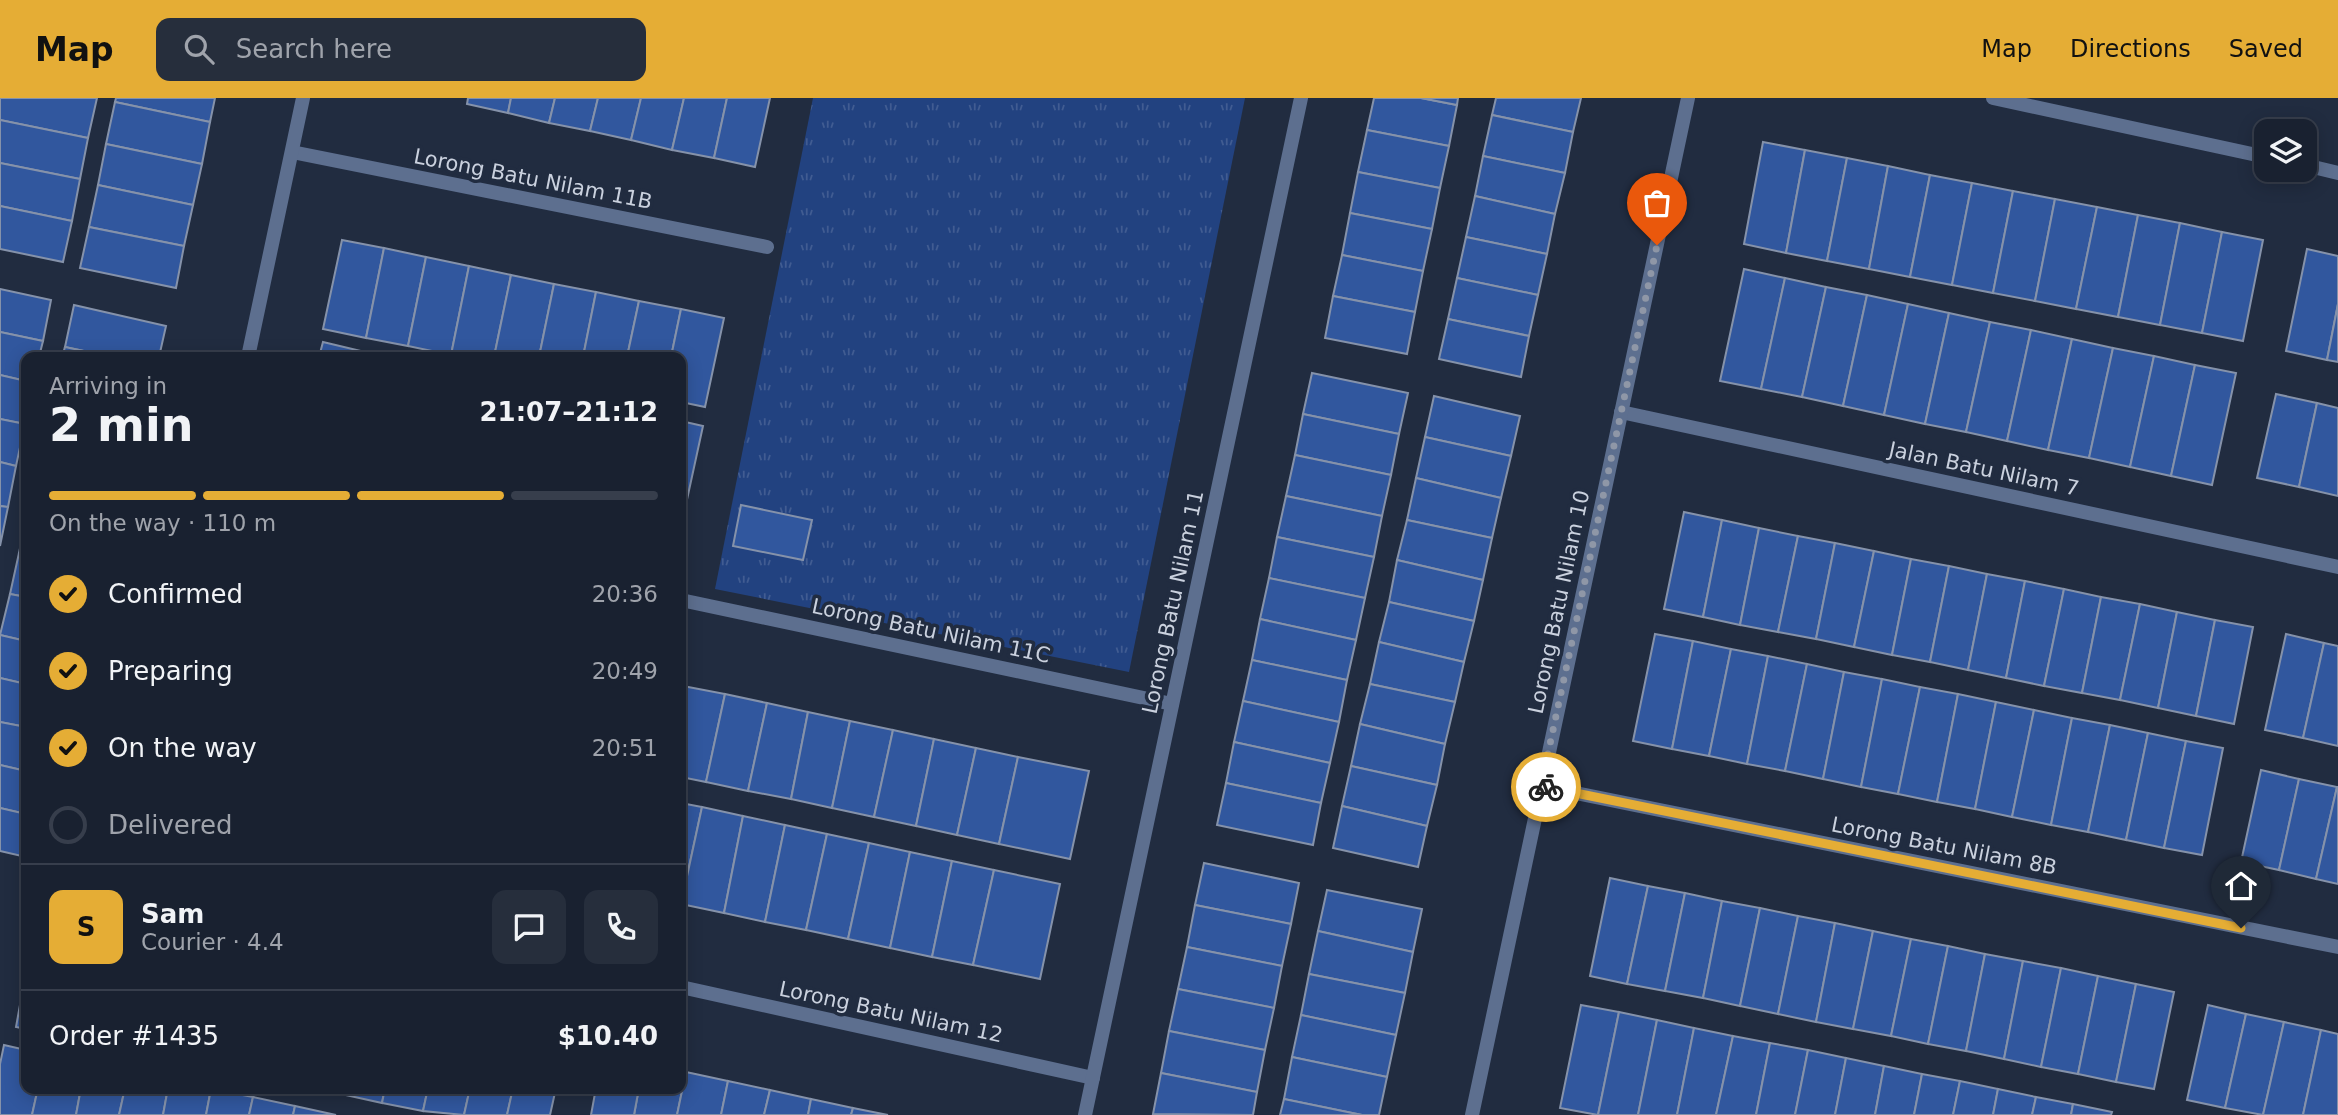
<!DOCTYPE html>
<html lang="en">
<head>
<meta charset="utf-8">
<style>
	body { margin:0; font-family:"DejaVu Sans",sans-serif; background:#262e3c; color:#f1f3f6; height:100vh; display:flex; flex-direction:column; font-size:26px; white-space:nowrap }
	* { box-sizing:border-box; margin:0 }
	p { font-size:23px; color:#9fa3ab }
	.icon { flex:none; width:38px; height:38px; fill:none; stroke:currentColor; stroke-width:2; stroke-linecap:round; stroke-linejoin:round }
	.map { position:relative; flex:1; overflow:hidden }
	.panel { position:absolute; left:21px; top:254px; width:665px; height:742px; display:flex; flex-direction:column; background:#192130; border-radius:14px; box-shadow:0 4px 18px #0003,0 0 0 2px #373e4c }
	.panel>* { flex:none }
	.tools { position:absolute; left:2254px; top:21px; display:grid; gap:14px }
	.tools a { display:grid; place-items:center; width:63px; height:63px; border-radius:14px; background:#192130; box-shadow:0 4px 18px #0003,0 0 0 2px #373e4c; font-size:35px }
	.pin { position:absolute; display:grid; place-items:center; width:60px; height:60px; color:#fff; margin:-72px -30px; border-radius:50% 50% 50% 0; rotate:-45deg; box-shadow:0 0 7px #0007 }
	.pin .icon { rotate:45deg }
	.courier { position:absolute; display:grid; place-items:center; width:70px; height:70px; margin:-35px; border:5px solid #e5ad35; border-radius:50%; background:#fff; color:#222; box-shadow:0 2px 9px #0007 }
	.summary em { font-style:normal; font-weight:700 }
	.summary div { display:flex; flex-direction:column-reverse }
	.summary { display:flex; align-items:center; justify-content:space-between; height:119px; padding:0 28px }
	h1 { font-size:46px; font-weight:700; line-height:52px }
	.bar { display:grid; grid-template-columns:repeat(4,1fr); gap:10px 7px; align-content:center; height:84px; padding:0 28px }
	.bar i { height:9px; border-radius:5px; background:#373e4c }
	.bar .selected { background:#e5ad35 }
	.bar p { grid-column:span 4 }
	.line { display:flex; align-items:center; gap:18px; padding:0 28px; border-top:2px solid #373e4c }
	.line div { flex:1 }
	.round { display:grid; place-items:center; flex:none; width:74px; height:74px; border-radius:14px; background:#262e3c }
	ol { padding:0 28px; list-style:none }
	li { display:flex; align-items:center; gap:21px; height:77px }
	li p { margin-inline-start:auto }
	li .icon { padding:7px; border-radius:50%; background:#e5ad35; color:#111; stroke-width:4 }
	li:last-child { color:#9fa3ab }
	li i { width:38px; height:38px; border:4px solid #373e4c; border-radius:50% }
	header { display:flex; align-items:center; gap:42px; box-sizing:border-box; height:98px; padding:0 35px; background:#e5ad35; color:#111 }
	header strong { font-size:33px }
	nav { display:flex; gap:38px; margin-inline-start:auto; font-size:24px }
	.search { width:490px; height:63px; background:#262e3c; display:flex; align-items:center; gap:18px; box-sizing:border-box; padding:0 24px; border-radius:14px; color:#9fa3ab; font-size:26px }
	.map>svg:first-child { display:block }
</style>
</head>
<body>
<header>
<strong>Map</strong>
<div class="search"><svg class="icon" aria-label="search" viewBox="0 0 24 24"><circle cx="10" cy="10" r="6"/><path d="M15 15l6 6"/></svg>Search here</div>
<nav><a>Map</a><a>Directions</a><a>Saved</a></nav>
</header>
<div class="map">
<svg width="2338" height="1017" viewBox="0 0 2338 1017">
	<defs>
		<pattern id="grass-tufts" width="24" height="20" patternUnits="userSpaceOnUse" patternTransform="scale(1.75)"><rect width="24" height="20" fill="#224280"/><path d="M3 7l-1-3M5 7V3M7 7l1-3M15 17l-1-3M17 17v-4M19 17l1-3" fill="none" stroke="#415c92"/></pattern>
	</defs>
	<rect width="100%" height="100%" fill="#212c40"/>
	<!-- grass -->
	<polygon fill="url(#grass-tufts)" points="813,0 1245,0 1129,574 715,491"/>
	<!-- building -->
	<g fill="#31579e" stroke="#8592aa" stroke-width="2">
		<polygon points="0,0 97,0 88,40 0,22"/>
		<polygon points="116,0 215,0 210,24 115,4"/>
		<polygon points="468,0 511,0 508,15 467,6"/>
		<polygon points="511,0 555,0 549,25 508,15"/>
		<polygon points="555,0 598,0 590,33 549,25"/>
		<polygon points="598,0 641,0 631,42 590,33"/>
		<polygon points="641,0 684,0 672,52 631,42"/>
		<polygon points="684,0 727,0 714,60 672,52"/>
		<polygon points="727,0 770,0 755,69 714,60"/>
		<polygon points="1374,0 1421,0 1457,7 1449,48 1367,32"/>
		<polygon points="1421,0 1458,0 1457,7"/>
		<polygon points="1496,0 1581,0 1573,34 1492,17"/>
		<polygon points="115,4 210,24 202,66 106,46"/>
		<polygon points="1492,17 1573,34 1565,75 1483,58"/>
		<polygon points="0,22 88,40 80,81 0,65"/>
		<polygon points="1367,32 1449,48 1440,90 1358,74"/>
		<polygon points="1763,44 1805,52 1786,155 1744,146"/>
		<polygon points="106,46 202,66 193,107 98,87"/>
		<polygon points="1805,52 1847,60 1827,163 1786,155"/>
		<polygon points="1483,58 1565,75 1555,116 1475,98"/>
		<polygon points="1847,60 1888,68 1869,171 1827,163"/>
		<polygon points="0,65 80,81 72,123 0,108"/>
		<polygon points="1888,68 1930,77 1910,179 1869,171"/>
		<polygon points="1358,74 1440,90 1432,131 1350,115"/>
		<polygon points="1930,77 1972,85 1952,187 1910,179"/>
		<polygon points="1972,85 2013,93 1993,195 1952,187"/>
		<polygon points="98,87 193,107 184,148 89,129"/>
		<polygon points="2013,93 2055,101 2035,203 1993,195"/>
		<polygon points="1475,98 1555,116 1547,156 1466,139"/>
		<polygon points="2055,101 2097,109 2076,211 2035,203"/>
		<polygon points="0,108 72,123 63,164 0,151"/>
		<polygon points="2097,109 2138,117 2118,219 2076,211"/>
		<polygon points="1350,115 1432,131 1423,173 1342,157"/>
		<polygon points="2138,117 2180,125 2160,227 2118,219"/>
		<polygon points="2180,125 2222,134 2202,235 2160,227"/>
		<polygon points="89,129 184,148 176,190 80,170"/>
		<polygon points="2222,134 2263,142 2243,243 2202,235"/>
		<polygon points="1466,139 1547,156 1538,197 1457,180"/>
		<polygon points="342,142 384,150 366,240 323,231"/>
		<polygon points="384,150 426,159 408,248 366,240"/>
		<polygon points="2307,151 2338,158 2338,206 2327,262 2286,253"/>
		<polygon points="1342,157 1423,173 1415,214 1333,198"/>
		<polygon points="426,159 469,168 451,257 408,248"/>
		<polygon points="469,168 511,177 494,259 451,257"/>
		<polygon points="1744,171 1785,180 1761,291 1720,283"/>
		<polygon points="511,177 554,186 539,259 494,259"/>
		<polygon points="1457,180 1538,197 1529,238 1448,221"/>
		<polygon points="1785,180 1826,189 1802,299 1761,291"/>
		<polygon points="554,186 596,194 583,259 539,259"/>
		<polygon points="1826,189 1867,197 1843,308 1802,299"/>
		<polygon points="0,191 51,202 43,243 0,234"/>
		<polygon points="596,194 639,203 627,259 583,259"/>
		<polygon points="1867,197 1908,206 1884,317 1843,308"/>
		<polygon points="1333,198 1415,214 1407,256 1325,240"/>
		<polygon points="639,203 681,211 671,259 627,259"/>
		<polygon points="1908,206 1949,215 1925,326 1884,317"/>
		<polygon points="2338,206 2338,264 2327,262"/>
		<polygon points="74,207 166,228 159,259 112,259 65,249"/>
		<polygon points="681,211 724,220 705,309 681,304 681,259 671,259"/>
		<polygon points="1949,215 1990,224 1966,334 1925,326"/>
		<polygon points="1448,221 1529,238 1521,279 1439,261"/>
		<polygon points="1990,224 2031,232 2007,343 1966,334"/>
		<polygon points="2031,232 2072,241 2048,352 2007,343"/>
		<polygon points="0,234 43,243 39,259 26,259 26,283 0,277"/>
		<polygon points="2072,241 2113,250 2089,360 2048,352"/>
		<polygon points="323,244 365,254 364,259 319,259"/>
		<polygon points="65,249 112,259 62,259"/>
		<polygon points="2113,250 2154,258 2130,369 2089,360"/>
		<polygon points="2154,258 2195,267 2171,378 2130,369"/>
		<polygon points="2195,267 2236,275 2212,387 2171,378"/>
		<polygon points="1312,275 1408,295 1399,336 1303,316"/>
		<polygon points="0,277 26,283 25,326 0,321"/>
		<polygon points="2276,296 2317,305 2299,389 2257,380"/>
		<polygon points="1434,298 1520,318 1511,358 1425,339"/>
		<polygon points="2317,305 2338,310 2338,398 2299,389"/>
		<polygon points="1303,316 1399,336 1391,377 1295,357"/>
		<polygon points="0,321 25,326 16,368 0,364"/>
		<polygon points="681,323 703,328 683,420 681,419"/>
		<polygon points="1425,339 1511,358 1501,400 1416,380"/>
		<polygon points="1295,357 1391,377 1382,418 1286,398"/>
		<polygon points="0,364 16,368 8,409 0,408"/>
		<polygon points="1416,380 1501,400 1492,440 1407,422"/>
		<polygon points="1286,398 1382,418 1374,459 1277,439"/>
		<polygon points="741,407 812,422 803,462 733,448"/>
		<polygon points="0,408 8,409 0,448"/>
		<polygon points="1684,414 1722,422 1703,519 1664,511"/>
		<polygon points="26,421 26,457 19,455"/>
		<polygon points="1407,422 1492,440 1483,482 1397,462"/>
		<polygon points="1722,422 1759,430 1740,527 1703,519"/>
		<polygon points="1759,430 1798,438 1778,534 1740,527"/>
		<polygon points="1798,438 1835,445 1816,541 1778,534"/>
		<polygon points="1277,439 1374,459 1365,500 1269,480"/>
		<polygon points="1835,445 1874,453 1854,549 1816,541"/>
		<polygon points="1874,453 1911,461 1892,557 1854,549"/>
		<polygon points="19,455 26,457 26,499 10,496"/>
		<polygon points="1911,461 1949,468 1930,564 1892,557"/>
		<polygon points="1397,462 1483,482 1474,523 1389,504"/>
		<polygon points="1949,468 1987,476 1968,572 1930,564"/>
		<polygon points="1987,476 2025,483 2006,580 1968,572"/>
		<polygon points="1269,480 1365,500 1356,542 1260,521"/>
		<polygon points="2025,483 2064,491 2044,588 2006,580"/>
		<polygon points="2064,491 2101,499 2082,595 2044,588"/>
		<polygon points="10,496 26,499 26,543 0,537"/>
		<polygon points="2101,499 2140,506 2120,602 2082,595"/>
		<polygon points="1389,504 1474,523 1464,564 1379,544"/>
		<polygon points="2140,506 2177,514 2158,610 2120,602"/>
		<polygon points="2177,514 2215,522 2196,618 2158,610"/>
		<polygon points="1260,521 1356,542 1347,582 1252,562"/>
		<polygon points="2215,522 2253,529 2234,626 2196,618"/>
		<polygon points="1655,536 1693,543 1672,651 1633,643"/>
		<polygon points="2286,536 2324,545 2303,640 2265,632"/>
		<polygon points="0,537 26,543 26,586 0,580"/>
		<polygon points="1693,543 1731,551 1709,658 1672,651"/>
		<polygon points="1379,544 1464,564 1455,604 1370,586"/>
		<polygon points="2324,545 2338,548 2338,648 2303,640"/>
		<polygon points="1731,551 1768,558 1747,666 1709,658"/>
		<polygon points="1768,558 1807,566 1785,673 1747,666"/>
		<polygon points="1252,562 1347,582 1339,624 1243,603"/>
		<polygon points="1807,566 1844,574 1823,681 1785,673"/>
		<polygon points="1844,574 1882,581 1861,689 1823,681"/>
		<polygon points="0,580 26,586 26,629 0,624"/>
		<polygon points="1882,581 1920,589 1898,696 1861,689"/>
		<polygon points="1370,586 1455,604 1445,646 1360,626"/>
		<polygon points="683,588 725,596 706,684 681,679"/>
		<polygon points="1920,589 1958,596 1937,704 1898,696"/>
		<polygon points="725,596 767,605 748,693 706,684"/>
		<polygon points="1958,596 1996,604 1975,711 1937,704"/>
		<polygon points="1243,603 1339,624 1330,665 1234,644"/>
		<polygon points="1996,604 2034,612 2012,719 1975,711"/>
		<polygon points="767,605 808,614 791,701 748,693"/>
		<polygon points="2034,612 2072,620 2051,727 2012,719"/>
		<polygon points="808,614 850,623 832,710 791,701"/>
		<polygon points="2072,620 2110,627 2088,734 2051,727"/>
		<polygon points="850,623 893,632 874,719 832,710"/>
		<polygon points="0,624 26,629 26,673 0,667"/>
		<polygon points="1360,626 1445,646 1437,687 1351,668"/>
		<polygon points="2110,627 2148,635 2126,742 2088,734"/>
		<polygon points="893,632 934,641 916,728 874,719"/>
		<polygon points="2148,635 2186,643 2164,750 2126,742"/>
		<polygon points="934,641 976,650 957,737 916,728"/>
		<polygon points="2186,643 2223,650 2202,757 2164,750"/>
		<polygon points="1234,644 1330,665 1321,705 1226,685"/>
		<polygon points="976,650 1018,659 999,746 957,737"/>
		<polygon points="1018,659 1089,673 1070,761 999,746"/>
		<polygon points="0,667 26,673 26,716 0,710"/>
		<polygon points="1351,668 1437,687 1427,728 1342,708"/>
		<polygon points="2261,672 2299,681 2279,772 2241,764"/>
		<polygon points="2299,681 2337,689 2316,781 2279,772"/>
		<polygon points="1226,685 1321,705 1313,747 1217,727"/>
		<polygon points="2337,689 2338,689 2338,786 2316,781"/>
		<polygon points="681,705 702,709 681,806"/>
		<polygon points="1342,708 1427,728 1418,769 1333,750"/>
		<polygon points="702,709 743,718 724,815 681,806"/>
		<polygon points="0,710 26,716 26,759 0,753"/>
		<polygon points="743,718 785,727 765,824 724,815"/>
		<polygon points="785,727 827,736 806,832 765,824"/>
		<polygon points="827,736 869,745 848,841 806,832"/>
		<polygon points="869,745 910,754 890,850 848,841"/>
		<polygon points="910,754 952,763 932,859 890,850"/>
		<polygon points="952,763 994,772 973,867 932,859"/>
		<polygon points="1204,765 1299,785 1291,826 1195,807"/>
		<polygon points="994,772 1060,786 1040,881 973,867"/>
		<polygon points="1610,780 1648,788 1627,886 1590,878"/>
		<polygon points="1648,788 1685,795 1665,893 1627,886"/>
		<polygon points="1327,792 1422,811 1413,854 1318,833"/>
		<polygon points="1685,795 1722,803 1703,900 1665,893"/>
		<polygon points="1722,803 1760,810 1740,908 1703,900"/>
		<polygon points="1195,807 1291,826 1282,868 1187,849"/>
		<polygon points="1760,810 1798,818 1778,916 1740,908"/>
		<polygon points="1798,818 1835,825 1816,924 1778,916"/>
		<polygon points="1835,825 1873,833 1853,931 1816,924"/>
		<polygon points="1318,833 1413,854 1405,895 1309,876"/>
		<polygon points="1873,833 1911,841 1891,938 1853,931"/>
		<polygon points="1911,841 1948,848 1928,946 1891,938"/>
		<polygon points="1948,848 1985,856 1966,953 1928,946"/>
		<polygon points="1187,849 1282,868 1274,910 1178,891"/>
		<polygon points="1985,856 2023,863 2004,961 1966,953"/>
		<polygon points="2023,863 2061,870 2041,969 2004,961"/>
		<polygon points="2061,870 2098,878 2078,976 2041,969"/>
		<polygon points="1309,876 1405,895 1396,937 1301,917"/>
		<polygon points="2098,878 2136,886 2116,984 2078,976"/>
		<polygon points="2136,886 2174,894 2154,991 2116,984"/>
		<polygon points="1178,891 1274,910 1265,952 1169,933"/>
		<polygon points="20,907 26,908 26,931 16,929"/>
		<polygon points="1581,907 1619,914 1598,1017 1560,1010"/>
		<polygon points="2208,907 2246,916 2225,1010 2187,1002"/>
		<polygon points="1619,914 1657,922 1638,1017 1598,1017"/>
		<polygon points="2246,916 2284,924 2263,1017 2225,1010"/>
		<polygon points="1301,917 1396,937 1387,979 1292,959"/>
		<polygon points="1657,922 1694,930 1677,1017 1638,1017"/>
		<polygon points="2284,924 2321,932 2303,1017 2263,1017"/>
		<polygon points="1694,930 1733,938 1716,1017 1677,1017"/>
		<polygon points="2321,932 2338,936 2338,1017 2303,1017"/>
		<polygon points="1169,933 1265,952 1257,994 1161,975"/>
		<polygon points="1733,938 1770,945 1756,1017 1716,1017"/>
		<polygon points="1770,945 1808,952 1795,1017 1756,1017"/>
		<polygon points="4,947 26,952 26,990 38,990 32,1017 0,1017 0,966"/>
		<polygon points="1808,952 1846,960 1835,1017 1795,1017"/>
		<polygon points="1292,959 1387,979 1379,1017 1362,1017 1284,1001"/>
		<polygon points="1846,960 1884,968 1875,1017 1835,1017"/>
		<polygon points="1884,968 1922,976 1914,1017 1875,1017"/>
		<polygon points="681,973 686,974 677,1017 634,1017 639,990 681,990"/>
		<polygon points="686,974 728,983 721,1017 677,1017"/>
		<polygon points="1161,975 1257,994 1253,1017 1153,1016"/>
		<polygon points="1922,976 1960,983 1953,1017 1914,1017"/>
		<polygon points="728,983 770,992 764,1017 721,1017"/>
		<polygon points="1960,983 1998,991 1993,1017 1953,1017"/>
		<polygon points="38,990 81,990 76,1017 32,1017"/>
		<polygon points="81,990 125,990 119,1017 76,1017"/>
		<polygon points="125,990 168,990 163,1017 119,1017"/>
		<polygon points="168,990 211,991 206,1017 163,1017"/>
		<polygon points="342,990 385,990 382,1005 341,996"/>
		<polygon points="385,990 428,990 423,1013 382,1005"/>
		<polygon points="428,990 470,990 464,1017 423,1013"/>
		<polygon points="470,990 513,990 507,1017 464,1017"/>
		<polygon points="513,990 556,990 550,1017 507,1017"/>
		<polygon points="596,990 639,990 634,1017 591,1017"/>
		<polygon points="211,991 253,999 249,1017 206,1017"/>
		<polygon points="1998,991 2036,999 2032,1017 1993,1017"/>
		<polygon points="770,992 811,1001 808,1017 764,1017"/>
		<polygon points="253,999 295,1008 293,1017 249,1017"/>
		<polygon points="2036,999 2073,1006 2071,1017 2032,1017"/>
		<polygon points="811,1001 853,1010 851,1017 808,1017"/>
		<polygon points="1284,1001 1362,1017 1280,1017"/>
		<polygon points="2073,1006 2112,1014 2111,1017 2071,1017"/>
		<polygon points="295,1008 336,1017 293,1017"/>
		<polygon points="853,1010 888,1017 851,1017"/>
	</g>
	<g fill="none" stroke-linecap="round" stroke-linejoin="round">
		<!-- minor -->
		<g stroke="#5d6f8f" stroke-width="14">
			<polyline points="1993,0 2266,59"/>
			<polyline points="292,54 767,149"/>
			<polyline points="2305,67 2338,75"/>
			<polyline points="248,259 303,0"/>
			<polyline points="1621,314 2338,469"/>
			<polyline points="681,502 1172,606"/>
			<polyline points="1541,688 2338,849"/>
			<polyline points="681,889 1093,980"/>
			<polyline points="1085,1017 1301,0"/>
			<polyline points="1472,1017 1688,0"/>
		</g>
	</g>
	<g fill="none" stroke-linecap="round" stroke-linejoin="round">
		<!-- done -->
		<polyline stroke="#8f97a7" stroke-width="7" stroke-dasharray="0 12.6" points="1546,689 1541,688 1657,147"/>
		<!-- route -->
		<polyline stroke="#e5ad35" stroke-width="9" points="1546,689 2241,830"/>
	</g>
	<g text-anchor="middle" dominant-baseline="central" stroke-width="7" stroke-linejoin="round" paint-order="stroke">
		<!-- street labels -->
		<g font-size="21" fill="#cad1de" stroke="#212c40">
			<text transform="translate(533 81) rotate(11)">Lorong Batu Nilam 11B</text>
			<text transform="translate(1984 371) rotate(12)">Jalan Batu Nilam 7</text>
			<text transform="translate(1173 504) rotate(-78)">Lorong Batu Nilam 11</text>
			<text transform="translate(1559 504) rotate(-78)">Lorong Batu Nilam 10</text>
			<text transform="translate(931 533) rotate(12)">Lorong Batu Nilam 11C</text>
			<text transform="translate(1944 748) rotate(11)">Lorong Batu Nilam 8B</text>
			<text transform="translate(891 914) rotate(12)">Lorong Batu Nilam 12</text>
		</g>
	</g>
</svg>
<div class="tools">
<a><svg class="icon" aria-label="layers" viewBox="0 0 24 24"><path d="M12 4l9 5-9 5-9-5zM3 14l9 5 9-5"/></svg></a>
</div>
<div class="pin" style="left:1657px;top:147px;background:#ea580c"><svg class="icon" aria-label="bag" viewBox="0 0 24 24"><path d="M5 8h14l-1 12H6zM9 8a3 3 0 0 1 6 0"/></svg></div>
<div class="pin" style="left:2241px;top:830px;background:#1f2937"><svg class="icon" aria-label="home" viewBox="0 0 24 24"><path d="M3 11l9-7 9 7M6 9v11h12V9"/></svg></div>
<div class="courier" style="left:1546px;top:689px"><svg class="icon" aria-label="bike" viewBox="0 0 24 24"><circle cx="6" cy="16" r="4"/><circle cx="18" cy="16" r="4"/><path d="M6 16l4-8h5l3 8M10 8l3 8H6M13 5h3"/></svg></div>
<section class="panel">
<div class="summary"><div><h1>2 min</h1><p>Arriving in</p></div><em>21:07–21:12</em></div>
<div class="bar"><i class="selected"></i><i class="selected"></i><i class="selected"></i><i></i><p>On the way · 110 m</p></div>
<ol>
<li><svg class="icon" aria-label="check" viewBox="0 0 24 24"><path d="M5 12l5 5 9-10"/></svg>Confirmed<p>20:36</p></li>
<li><svg class="icon" aria-label="check" viewBox="0 0 24 24"><path d="M5 12l5 5 9-10"/></svg>Preparing<p>20:49</p></li>
<li><svg class="icon" aria-label="check" viewBox="0 0 24 24"><path d="M5 12l5 5 9-10"/></svg>On the way<p>20:51</p></li>
<li><i></i>Delivered</li>
</ol>
<div class="line" style="height:126px"><b class="round" style="background:#e5ad35;color:#111">S</b><div><b>Sam</b><p>Courier · 4.4</p></div><a class="round"><svg class="icon" aria-label="chat" viewBox="0 0 24 24"><path d="M4 5h16v11H9l-5 4z"/></svg></a><a class="round"><svg class="icon" aria-label="phone" viewBox="0 0 24 24"><path d="M5 4h4l2 5-3 2q2 4 5 5l2-3 5 2v4C11 20 4 13 5 4z"/></svg></a></div>
<div class="line" style="height:91px"><div>Order #1435</div><b>$10.40</b></div>
</section>
</div>
</body>
</html>
